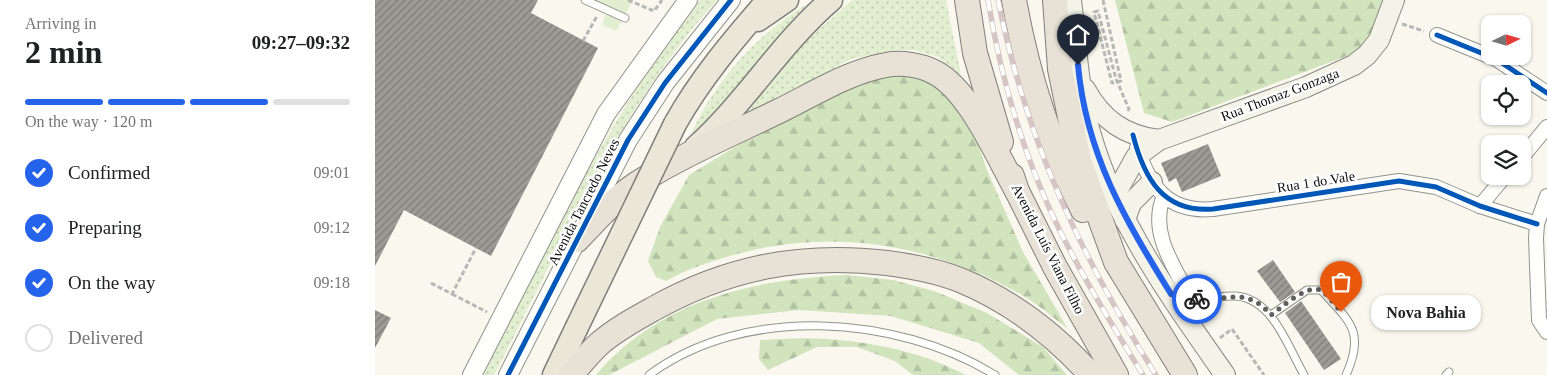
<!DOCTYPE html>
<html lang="en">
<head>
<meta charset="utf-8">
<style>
	body { margin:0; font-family:Georgia,serif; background:#f2f2f2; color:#202124; height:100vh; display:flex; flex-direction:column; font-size:19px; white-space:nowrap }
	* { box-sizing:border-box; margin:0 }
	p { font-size:16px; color:#757577 }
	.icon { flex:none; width:28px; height:28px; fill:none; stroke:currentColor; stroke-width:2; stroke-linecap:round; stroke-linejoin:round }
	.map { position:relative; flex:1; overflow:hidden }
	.drawer { display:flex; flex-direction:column; background:#fff; width:375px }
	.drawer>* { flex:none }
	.needle { width:32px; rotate:85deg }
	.buttons { position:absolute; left:1106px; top:15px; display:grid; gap:10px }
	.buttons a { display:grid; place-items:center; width:50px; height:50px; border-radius:10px; background:#fff; box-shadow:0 1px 4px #0004; font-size:25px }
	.pin { position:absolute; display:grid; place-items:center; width:42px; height:42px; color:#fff; margin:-51px -21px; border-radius:50% 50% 50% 0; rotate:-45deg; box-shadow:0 0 5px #0007 }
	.pin .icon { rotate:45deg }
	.courier { position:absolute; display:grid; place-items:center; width:50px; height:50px; margin:-25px; border:4px solid #2563eb; border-radius:50%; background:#fff; color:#222; box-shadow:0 1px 6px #0007 }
	.bubble { position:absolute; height:35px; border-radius:15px; background:#fff; box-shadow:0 1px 4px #0004; font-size:16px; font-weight:800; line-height:35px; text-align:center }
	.head em { font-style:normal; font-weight:800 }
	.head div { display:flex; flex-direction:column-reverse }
	.head { display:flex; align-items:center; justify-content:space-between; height:85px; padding:0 25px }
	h1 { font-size:32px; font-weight:800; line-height:38px }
	.bar { display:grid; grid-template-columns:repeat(4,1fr); gap:8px 5px; align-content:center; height:60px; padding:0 25px }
	.bar i { height:6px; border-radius:4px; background:#e0e0e0 }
	.bar .active { background:#2563eb }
	.bar p { grid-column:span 4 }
	ol { padding:0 25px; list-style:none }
	li { display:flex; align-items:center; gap:15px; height:55px }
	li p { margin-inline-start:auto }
	li .icon { padding:5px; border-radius:50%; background:#2563eb; color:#fff; stroke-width:4 }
	li:last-child { color:#757577 }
	li i { width:28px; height:28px; border:2px solid #e0e0e0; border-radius:50% }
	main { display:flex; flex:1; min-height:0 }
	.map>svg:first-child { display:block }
</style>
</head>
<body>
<main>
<section class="drawer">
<div class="head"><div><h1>2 min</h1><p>Arriving in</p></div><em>09:27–09:32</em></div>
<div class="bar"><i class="active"></i><i class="active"></i><i class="active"></i><i></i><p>On the way · 120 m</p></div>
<ol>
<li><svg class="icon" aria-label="check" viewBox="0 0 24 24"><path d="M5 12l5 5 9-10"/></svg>Confirmed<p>09:01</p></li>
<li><svg class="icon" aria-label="check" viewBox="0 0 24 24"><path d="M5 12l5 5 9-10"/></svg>Preparing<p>09:12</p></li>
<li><svg class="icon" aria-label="check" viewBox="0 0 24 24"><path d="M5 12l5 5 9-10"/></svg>On the way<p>09:18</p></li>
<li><i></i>Delivered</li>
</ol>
</section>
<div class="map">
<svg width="1172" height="375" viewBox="0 0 1172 375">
	<defs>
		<pattern id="grass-dots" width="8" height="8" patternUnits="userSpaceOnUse" patternTransform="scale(1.25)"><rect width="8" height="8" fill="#e1eed0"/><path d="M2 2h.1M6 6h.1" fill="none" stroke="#c0cbb1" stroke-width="1.8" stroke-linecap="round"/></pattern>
		<pattern id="forest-firs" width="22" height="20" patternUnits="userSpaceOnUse" patternTransform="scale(1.25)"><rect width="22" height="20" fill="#d1e4be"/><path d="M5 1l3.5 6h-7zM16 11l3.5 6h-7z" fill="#b2c2a2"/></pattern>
		<pattern id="building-hatch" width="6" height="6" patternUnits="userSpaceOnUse" patternTransform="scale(1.25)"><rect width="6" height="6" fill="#9c9a94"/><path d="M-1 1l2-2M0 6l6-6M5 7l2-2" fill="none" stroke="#7d7c77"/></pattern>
	</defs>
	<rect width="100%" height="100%" fill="#faf8ee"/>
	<!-- grass -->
	<g fill="url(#grass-dots)">
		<path d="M325,0H342C244,108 186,247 119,375H108C174,246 234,113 325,0Z"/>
		<path d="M439,0H443L336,118L316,134C342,77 384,32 439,0Z"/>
		<polygon points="477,0 571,0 586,75 564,57 539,50 520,50 476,59 372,114 416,55"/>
	</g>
	<!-- forest -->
	<g fill="url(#forest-firs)">
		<polygon points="740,0 1009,0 1002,25 982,52 797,122 769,113"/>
		<path d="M523,72L557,79L581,98L599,133L612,170L648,252L693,329C679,318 665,306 650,297C563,246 463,227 366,253C340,260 314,268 291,281L281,277L273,261L285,227L314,175L391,128L472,85Z"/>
		<path d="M472,275L518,280L559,291L612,313L668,347L692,375H644L604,343L516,316L424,310L342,319L234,375H221C283,301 379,279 472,275Z"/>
		<path d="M429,338C488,340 538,348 591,375H538L520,361L482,347H442L393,370L384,359L385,340Z"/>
	</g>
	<!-- park -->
	<polygon fill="#e1eed0" points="207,0 258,0 241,31 227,25 231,14"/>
	<!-- building -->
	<g fill="url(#building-hatch)">
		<polygon points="0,0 163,0 156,13 223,48 116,256 29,210 0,266"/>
		<polygon points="833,144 846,176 807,192 801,178 794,182 786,163"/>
		<polygon points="898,260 920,292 905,302 882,271"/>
		<polygon points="926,301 966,359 949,370 910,313"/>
		<polygon points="0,310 16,318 0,348"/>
	</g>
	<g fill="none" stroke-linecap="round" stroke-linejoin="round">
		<defs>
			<g id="service">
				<polyline points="210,0 250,18"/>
				<path d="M814,298C830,301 845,295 861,296C898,299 913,347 929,375"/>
				<path d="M896,315L932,290H946C974,321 991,331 971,375"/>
				<path d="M274,375C369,304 522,315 620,375"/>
				<polyline points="1071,375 1074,372"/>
			</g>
			<g id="minor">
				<polyline points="1062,35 1121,59 1172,93"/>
				<path d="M762,148C775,187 793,213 838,209L1024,181L1061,187L1105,206L1162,224"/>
				<polyline points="1148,156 1172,127"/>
				<path d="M789,196C773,232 800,268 816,299"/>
				<polyline points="1172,196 1162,224 1161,238 1164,320 1172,332"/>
				<polyline points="1105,206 1130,176"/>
			</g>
			<g id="tertiary">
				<polyline points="97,375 231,114 313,0"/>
				<polyline points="133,375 253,140 290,83 356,0"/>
			</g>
			<g id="secondary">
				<path d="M696,0C701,39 702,78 711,116C733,212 795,296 850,375"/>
				<path d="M710,89C727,120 750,136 784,140"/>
				<polyline points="740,195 761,157 784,140 931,87 979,65 992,55 1004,40 1019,0"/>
				<polyline points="750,220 756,203 777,182"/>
			</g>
			<g id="primary">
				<polyline points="383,20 412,0"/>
				<path d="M300,124C325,79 359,39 393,0"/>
				<path d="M321,147C371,102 405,44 456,0"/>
				<polyline points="179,375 201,329"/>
			</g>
			<g id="trunk">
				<polyline points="592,0 600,53 626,142"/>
				<path d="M639,0C652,72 674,144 708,210"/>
				<polyline points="680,0 685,69 704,161 741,262 810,375"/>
				<polyline points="637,176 642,191 680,267 741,375"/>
				<path d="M202,240C221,220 240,198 263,183C307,155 357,134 404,111C439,94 473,72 511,65C526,62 546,65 559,72C594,89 623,157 642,191"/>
				<path d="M196,375C205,365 214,353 224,344C240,330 260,319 278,309C353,267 427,253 512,263C535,266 563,271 585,280C636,301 680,335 716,375"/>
			</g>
		</defs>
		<!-- service casing -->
		<use href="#service" stroke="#93928d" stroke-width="9"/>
		<!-- minor casing -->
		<use href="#minor" stroke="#93928d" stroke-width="16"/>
		<!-- tertiary casing -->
		<use href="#tertiary" stroke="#93928d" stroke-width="20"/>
		<!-- secondary casing -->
		<use href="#secondary" stroke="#898884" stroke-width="22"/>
		<!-- primary casing -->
		<use href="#primary" stroke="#807f7a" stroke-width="25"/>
		<!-- trunk casing -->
		<use href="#trunk" stroke="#807f7a" stroke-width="26"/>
		<!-- path -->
		<g stroke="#b7b7b5" stroke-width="3" stroke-dasharray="5 2.5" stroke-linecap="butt">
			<polyline points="253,0 279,11 287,0"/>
			<polyline points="1027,24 1049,31"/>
			<polyline points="208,41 222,16"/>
			<polyline points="741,79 754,109 752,112"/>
			<polyline points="56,283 77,294 101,248"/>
			<polyline points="77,294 112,312"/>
			<polyline points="845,338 857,329 889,375"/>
		</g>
		<!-- service -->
		<use href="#service" stroke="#fefefc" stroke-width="7"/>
		<!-- minor -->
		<use href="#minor" stroke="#fefefc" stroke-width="14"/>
		<!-- tertiary -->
		<use href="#tertiary" stroke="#fefefc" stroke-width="18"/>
		<!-- secondary -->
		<use href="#secondary" stroke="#f4f3e8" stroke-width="20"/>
		<!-- primary -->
		<use href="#primary" stroke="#eae7d9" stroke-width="22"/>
		<!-- trunk -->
		<use href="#trunk" stroke="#e8e2d6" stroke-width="24"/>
		<defs>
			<g id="rail">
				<path d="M613,0C626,79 649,158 685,231C710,281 739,328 768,375"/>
				<path d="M623,0C651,140 705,255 781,375"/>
			</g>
		</defs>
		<!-- rail casing -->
		<use href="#rail" stroke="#d5c5c4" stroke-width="5.5"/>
		<!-- rail -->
		<use href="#rail" stroke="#fff" stroke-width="4" stroke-dasharray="11" stroke-linecap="butt"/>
		<defs>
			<polyline id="primary-bridge" points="201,329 300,124"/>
		</defs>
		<!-- primary-bridge casing -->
		<use href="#primary-bridge" stroke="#807f7a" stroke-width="25" stroke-linecap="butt"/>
		<!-- path-bridge -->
		<polyline stroke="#b7b7b5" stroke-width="3" stroke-dasharray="5 2.5" stroke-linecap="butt" points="728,0 746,81 737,83 719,12 723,11 741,79"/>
		<!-- primary-bridge -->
		<use href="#primary-bridge" stroke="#eae7d9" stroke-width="22"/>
		<defs>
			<g id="cycleway">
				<polyline points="1062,35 1121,59 1172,93"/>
				<path d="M758,135C769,178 788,213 838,209L1024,181L1061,187L1105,206L1162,224"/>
				<polyline points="133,375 253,140 290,83 356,0"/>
			</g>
		</defs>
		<!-- cycleway casing -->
		<use href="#cycleway" stroke="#fff" stroke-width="8"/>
		<!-- cycleway -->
		<use href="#cycleway" stroke="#0057b8" stroke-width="5"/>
	</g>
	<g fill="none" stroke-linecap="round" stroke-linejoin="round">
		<!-- done -->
		<path stroke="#5f5e5a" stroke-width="5" stroke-dasharray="0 9" d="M822,299C853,301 871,286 896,315C906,308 934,282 947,291C954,296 960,305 966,312"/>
		<!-- route -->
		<path stroke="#2563eb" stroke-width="6" d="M703,65C711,154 750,220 796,294L822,299"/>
	</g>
	<g text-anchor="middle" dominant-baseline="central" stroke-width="5" stroke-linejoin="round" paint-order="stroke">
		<!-- street labels -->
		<g font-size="14" fill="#0b0b0b" stroke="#fff">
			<text transform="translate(905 95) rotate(-21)">Rua Thomaz Gonzaga</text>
			<text transform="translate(941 182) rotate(-9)">Rua 1 do Vale</text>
			<text transform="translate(209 202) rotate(-63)">Avenida Tancredo Neves</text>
			<text transform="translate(673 249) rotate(63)">Avenida Luís Viana Filho</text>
		</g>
	</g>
</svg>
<div class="buttons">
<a><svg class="needle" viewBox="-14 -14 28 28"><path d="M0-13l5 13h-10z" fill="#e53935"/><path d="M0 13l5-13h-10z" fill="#757577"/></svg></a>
<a><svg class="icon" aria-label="locate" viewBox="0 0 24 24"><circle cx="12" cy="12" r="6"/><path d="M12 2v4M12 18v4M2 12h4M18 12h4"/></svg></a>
<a><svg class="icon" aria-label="layers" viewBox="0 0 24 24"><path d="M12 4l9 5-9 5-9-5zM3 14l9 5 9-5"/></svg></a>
</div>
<div class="pin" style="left:966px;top:312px;background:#ea580c"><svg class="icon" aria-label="bag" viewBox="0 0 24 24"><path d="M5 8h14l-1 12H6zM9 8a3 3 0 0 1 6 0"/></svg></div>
<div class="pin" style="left:703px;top:65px;background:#1f2937"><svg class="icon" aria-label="home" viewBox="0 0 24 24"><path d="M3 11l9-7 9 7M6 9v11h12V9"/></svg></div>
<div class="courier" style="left:822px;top:299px"><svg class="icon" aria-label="bike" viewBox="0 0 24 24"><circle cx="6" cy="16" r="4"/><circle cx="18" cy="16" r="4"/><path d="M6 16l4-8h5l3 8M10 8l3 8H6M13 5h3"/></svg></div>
<div class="bubble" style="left:996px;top:295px;width:110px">Nova Bahia</div>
</div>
</main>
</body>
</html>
